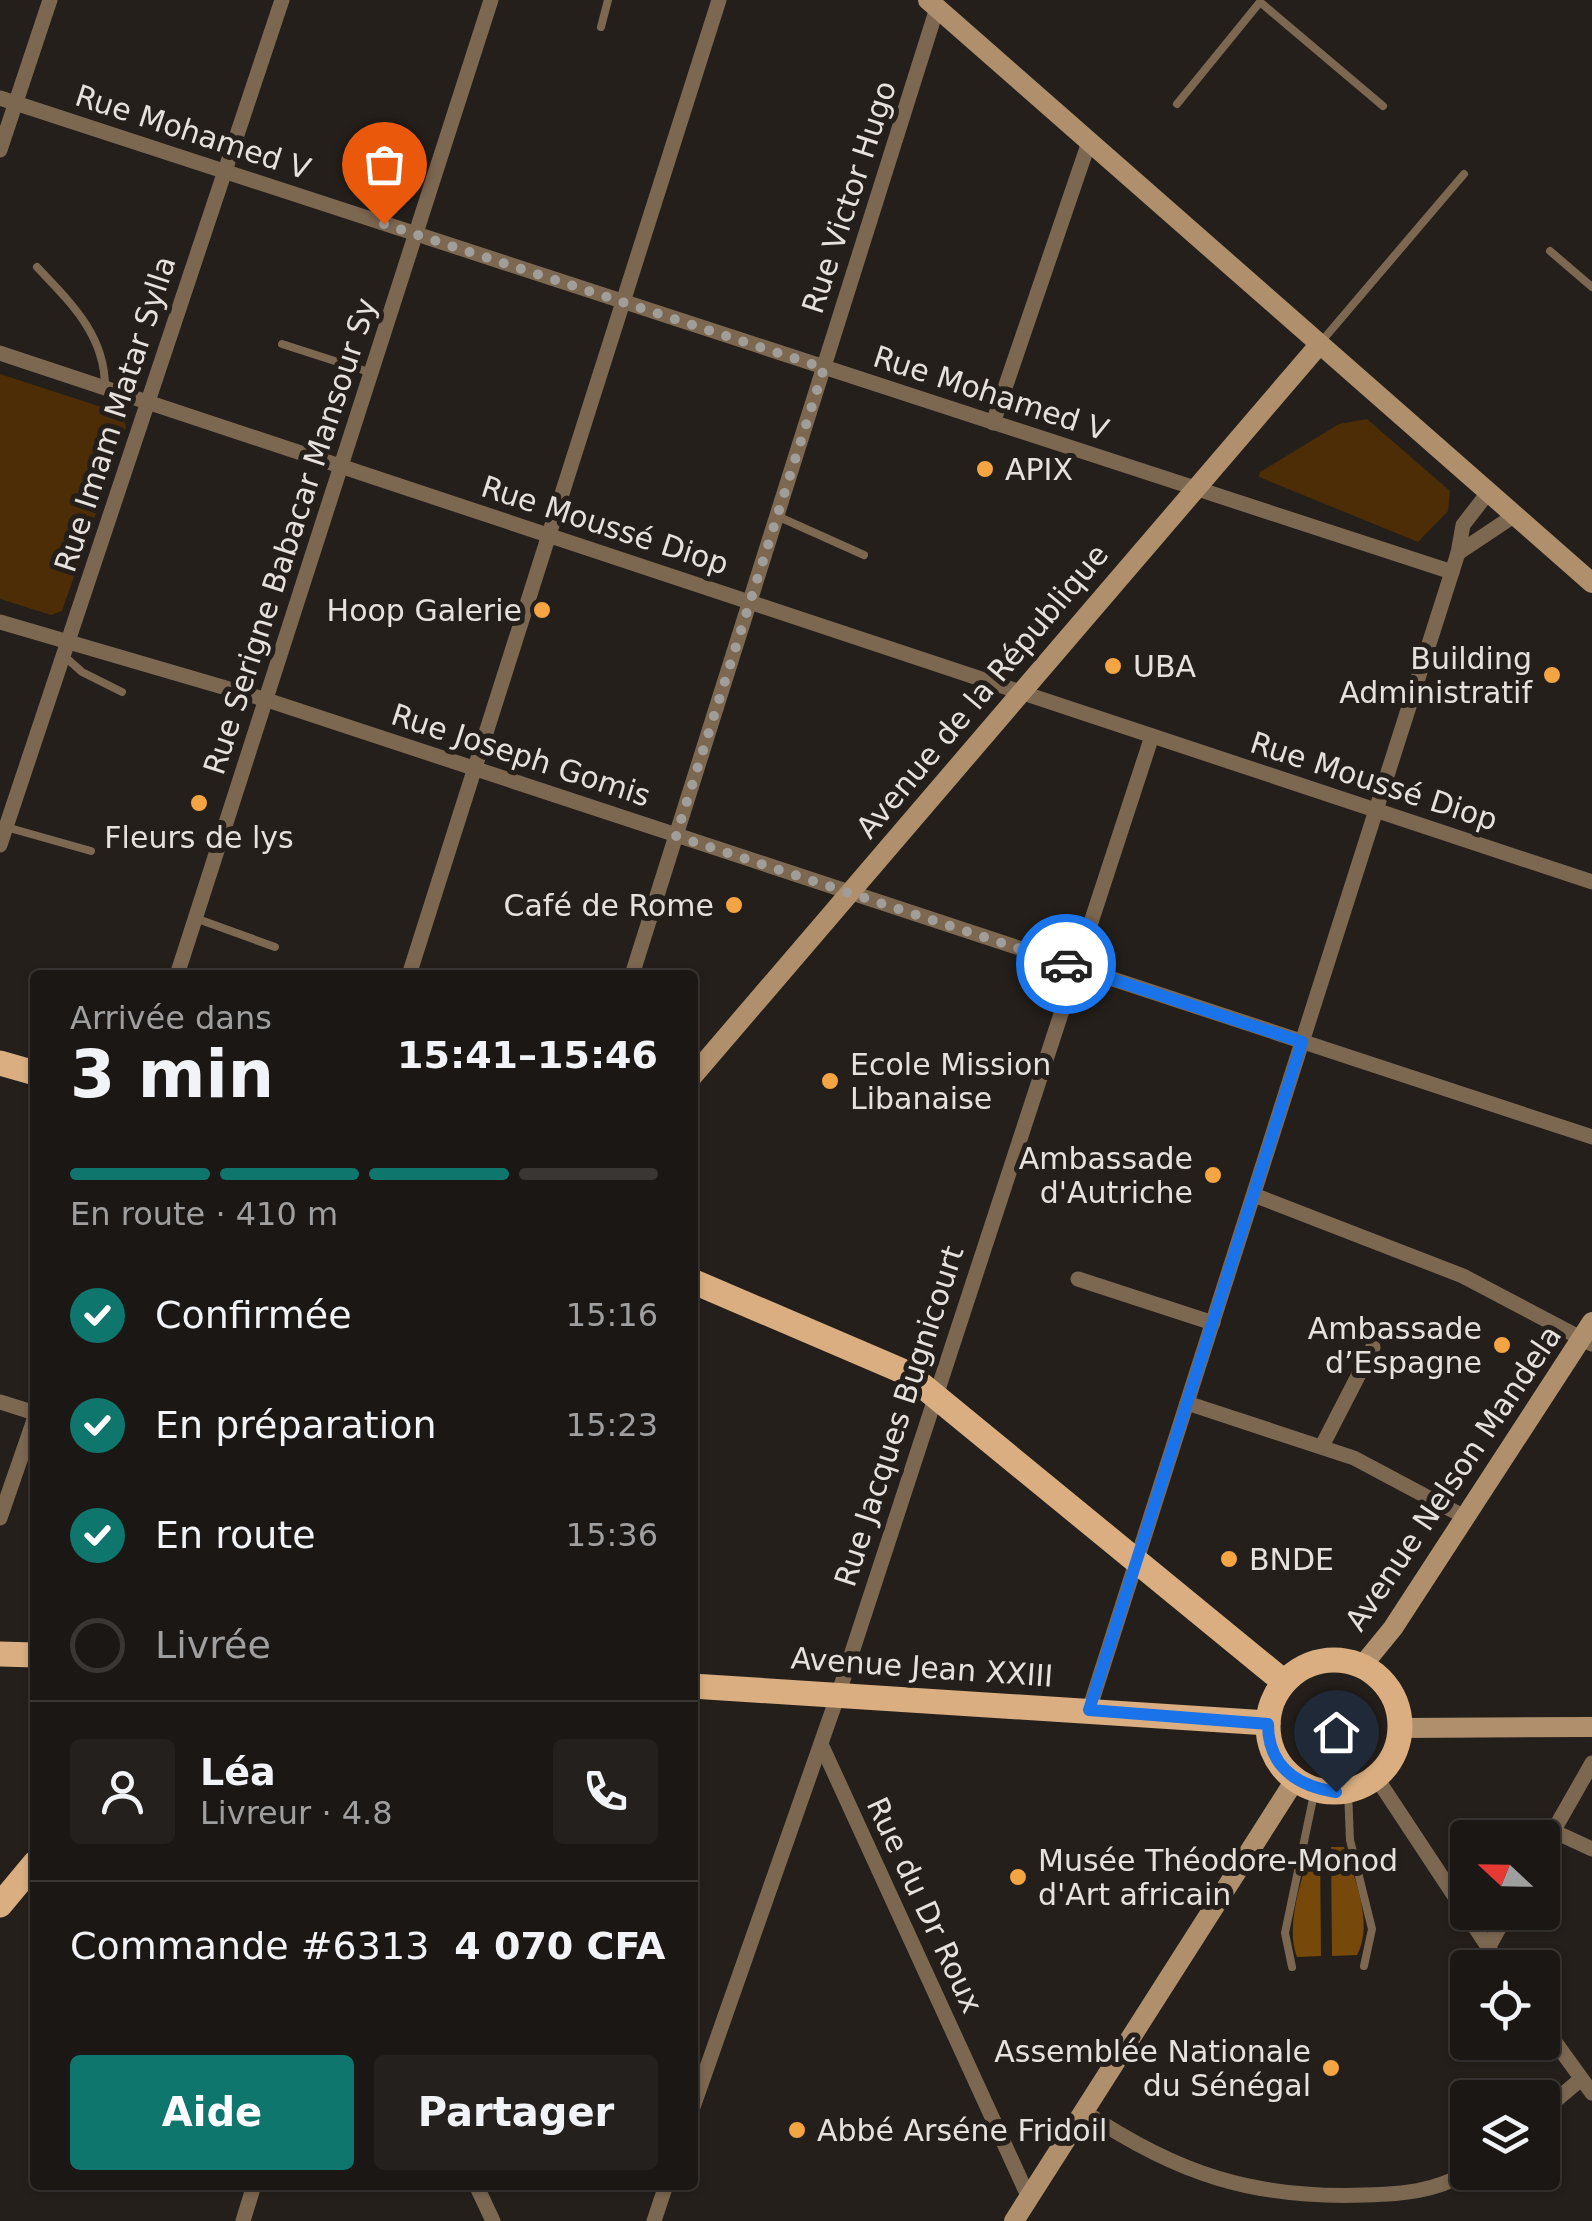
<!DOCTYPE html>
<html lang="fr">
<head>
<meta charset="utf-8">
<style>
	body { margin:0; font-family:"DejaVu Sans",sans-serif; background:#24201d; color:#f1f3f6; height:100vh; display:flex; flex-direction:column; font-size:38px; white-space:nowrap }
	* { box-sizing:border-box; margin:0 }
	p { font-size:32px; color:#a09fa0 }
	.icon { flex:none; width:55px; height:55px; fill:none; stroke:currentColor; stroke-width:2; stroke-linecap:round; stroke-linejoin:round }
	.map { position:relative; flex:1; overflow:hidden }
	.drawer { position:absolute; left:30px; top:970px; width:668px; height:1220px; display:flex; flex-direction:column; background:#1b1714; border-radius:10px; box-shadow:0 2px 8px #0004,0 0 0 2px #393634 }
	.drawer>* { flex:none }
	.needle { width:65px; rotate:292deg }
	.tools { position:absolute; left:1450px; top:1820px; display:grid; gap:20px }
	.tools a { display:grid; place-items:center; width:110px; height:110px; border-radius:10px; background:#1b1714; box-shadow:0 2px 8px #0004,0 0 0 2px #393634; font-size:50px }
	.pin { position:absolute; display:grid; place-items:center; width:85px; height:85px; color:#fff; margin:-102px -42px; border-radius:50% 50% 50% 0; rotate:-45deg; box-shadow:0 0 10px #0007 }
	.pin .icon { rotate:45deg }
	.courier { position:absolute; display:grid; place-items:center; width:100px; height:100px; margin:-50px; border:8px solid #1a73e8; border-radius:50%; background:#fff; color:#222; box-shadow:0 2px 12px #0007 }
	.headline em { font-style:normal; font-weight:700 }
	.headline div { display:flex; flex-direction:column-reverse }
	.headline { display:flex; align-items:center; justify-content:space-between; height:170px; padding:0 40px }
	h1 { font-size:65px; font-weight:700; line-height:75px }
	.bar { display:grid; grid-template-columns:repeat(4,1fr); gap:15px 10px; align-content:center; height:120px; padding:0 40px }
	.bar i { height:12px; border-radius:8px; background:#393634 }
	.bar .on { background:#0f766e }
	.bar p { grid-column:span 4 }
	.line { display:flex; align-items:center; gap:25px; padding:0 40px; border-top:2px solid #393634 }
	.line div { flex:1 }
	.round { display:grid; place-items:center; flex:none; width:105px; height:105px; border-radius:10px; background:#24201d }
	ol { padding:0 40px; list-style:none }
	li { display:flex; align-items:center; gap:30px; height:110px }
	li p { margin-inline-start:auto }
	li .icon { padding:10px; border-radius:50%; background:#0f766e; color:#fff; stroke-width:4 }
	li:last-child { color:#a09fa0 }
	li i { width:55px; height:55px; border:5px solid #393634; border-radius:50% }
	.button { display:flex; gap:20px; margin-top:auto; padding:20px 40px }
	.button a { flex:1; height:115px; border-radius:10px; background:#0f766e; color:#fff; font-size:40px; font-weight:700; line-height:115px; text-align:center }
	.button a+a { background:#24201d; color:#f1f3f6 }
	.map>svg:first-child { display:block }
</style>
</head>
<body>
<div class="map">
<svg width="1592" height="2221" viewBox="0 0 1592 2221">
	<rect width="100%" height="100%" fill="#241f1a"/>
	<!-- green -->
	<g fill="#4c2d05">
		<polygon points="0,374 123,414 126,427 62,611 51,615 0,599"/>
		<polygon points="1367,419 1450,491 1448,511 1418,542 1259,477 1260,472 1339,424"/>
	</g>
	<!-- water -->
	<g fill="#76490b">
		<path d="M1320,1847L1321,1956L1297,1957C1285,1925 1302,1879 1311,1848Z"/>
		<path d="M1331,1847H1344C1355,1878 1374,1925 1357,1955L1332,1956Z"/>
	</g>
	<g fill="none" stroke-linecap="round" stroke-linejoin="round">
		<!-- lane -->
		<g stroke="#7c6751" stroke-width="8">
			<polyline points="601,27 608,0"/>
			<polyline points="1177,104 1260,2 1383,106"/>
			<polyline points="1550,251 1592,287"/>
			<path d="M37,267C71,303 105,335 105,387"/>
			<polyline points="1321,342 1464,174"/>
			<polyline points="282,344 372,373"/>
			<polyline points="777,516 864,555"/>
			<polyline points="63,655 82,672 122,692"/>
			<polyline points="6,827 91,851"/>
			<polyline points="195,918 275,947"/>
			<polyline points="1348,1791 1350,1840 1372,1929 1364,1966"/>
			<polyline points="1292,1967 1285,1933 1315,1789"/>
		</g>
		<!-- street -->
		<g stroke="#7c6751" stroke-width="15">
			<polyline points="0,98 1452,572"/>
			<polyline points="0,150 50,0"/>
			<polyline points="0,353 1592,882"/>
			<polyline points="993,423 1089,142"/>
			<polyline points="1458,553 1512,517"/>
			<polyline points="0,622 267,700 1592,1137"/>
			<polyline points="0,845 282,0"/>
			<polyline points="177,975 491,0"/>
			<polyline points="409,975 719,0"/>
			<polyline points="632,975 937,8"/>
			<polyline points="1254,1195 1463,1276 1592,1344"/>
			<polyline points="1078,1279 1213,1323"/>
			<polyline points="0,1402 35,1413"/>
			<polyline points="1187,1403 1354,1458 1463,1516"/>
			<polyline points="1322,1446 1373,1347"/>
			<polyline points="0,1518 35,1417"/>
			<polyline points="1089,1710 1458,553 1463,525 1487,494"/>
			<polyline points="821,1744 1029,2198"/>
			<polyline points="1376,1777 1502,1968"/>
			<polyline points="1553,1831 1592,1849"/>
			<polyline points="1542,1851 1592,1763"/>
			<polyline points="1488,1948 1508,1912"/>
			<polyline points="1542,2024 1592,2093"/>
			<polyline points="692,2110 839,1692 1152,736"/>
			<path d="M1085,2112C1177,2174 1254,2199 1365,2195C1402,2194 1434,2192 1468,2172"/>
			<polyline points="1542,2112 1581,2079"/>
			<polyline points="476,2185 493,2221"/>
			<polyline points="243,2221 254,2185"/>
			<polyline points="654,2221 666,2185"/>
		</g>
		<!-- secondary -->
		<g stroke="#b08f6c" stroke-width="20">
			<polyline points="928,0 1592,583"/>
			<polyline points="692,1077 1319,345"/>
			<polyline points="1362,1666 1393,1628 1592,1322"/>
			<polyline points="1400,1728 1592,1727"/>
			<polyline points="1014,2221 1295,1780"/>
		</g>
		<!-- primary -->
		<g stroke="#daae80" stroke-width="25">
			<polyline points="0,1063 35,1073"/>
			<polyline points="692,1281 907,1373 1284,1682"/>
			<polyline points="0,1654 35,1655"/>
			<circle cx="1334" cy="1726" r="66"/>
			<polyline points="692,1686 1268,1723"/>
			<polyline points="0,1905 35,1863"/>
		</g>
	</g>
	<g fill="none" stroke-linecap="round" stroke-linejoin="round">
		<!-- done -->
		<polyline stroke="#a19e99" stroke-width="10" stroke-dasharray="0 18" points="384,224 824,368 676,836 1066,964"/>
		<!-- route -->
		<path stroke="#1a73e8" stroke-width="12" d="M1066,964L1302,1042L1089,1710L1268,1724C1268,1767 1297,1786 1336,1792"/>
	</g>
	<!-- markers -->
	<g fill="#f3a443" stroke="#241f1a" stroke-width="4">
		<circle cx="985" cy="469" r="10"/>
		<circle cx="542" cy="610" r="10"/>
		<circle cx="1113" cy="666" r="10"/>
		<circle cx="1552" cy="675" r="10"/>
		<circle cx="199" cy="803" r="10"/>
		<circle cx="734" cy="905" r="10"/>
		<circle cx="830" cy="1081" r="10"/>
		<circle cx="1213" cy="1175" r="10"/>
		<circle cx="1502" cy="1345" r="10"/>
		<circle cx="1229" cy="1559" r="10"/>
		<circle cx="1018" cy="1877" r="10"/>
		<circle cx="1331" cy="2068" r="10"/>
		<circle cx="797" cy="2130" r="10"/>
	</g>
	<g text-anchor="middle" dominant-baseline="central" stroke-width="10" stroke-linejoin="round" paint-order="stroke">
		<!-- street labels -->
		<g font-size="30" fill="#e5e2de" stroke="#241f1a">
			<text transform="translate(193 132) rotate(18)">Rue Mohamed V</text>
			<text transform="translate(849 197) rotate(-72)">Rue Victor Hugo</text>
			<text transform="translate(991 393) rotate(18)">Rue Mohamed V</text>
			<text transform="translate(115 414) rotate(-72)">Rue Imam Matar Sylla</text>
			<text transform="translate(605 525) rotate(18)">Rue Moussé Diop</text>
			<text transform="translate(290 536) rotate(-72)">Rue Serigne Babacar Mansour Sy</text>
			<text transform="translate(982 691) rotate(-50)">Avenue de la République</text>
			<text transform="translate(521 755) rotate(18)">Rue Joseph Gomis</text>
			<text transform="translate(1374 781) rotate(18)">Rue Moussé Diop</text>
			<text transform="translate(899 1416) rotate(-72)">Rue Jacques Bugnicourt</text>
			<text transform="translate(1453 1478) rotate(-56)">Avenue Nelson Mandela</text>
			<text transform="translate(922 1667) rotate(4)">Avenue Jean XXIII</text>
			<text transform="translate(925 1905) rotate(65)">Rue du Dr Roux</text>
		</g>
		<!-- poi labels -->
		<g font-size="30" fill="#e5e2de" stroke="#241f1a" text-anchor="start">
			<text x="1005" y="469">APIX</text>
			<text x="522" y="610" text-anchor="end">Hoop Galerie</text>
			<text x="1532" y="658" text-anchor="end">Building<tspan x="1532" dy="34">Administratif</tspan></text>
			<text x="1133" y="666">UBA</text>
			<text x="199" y="837" text-anchor="middle">Fleurs de lys</text>
			<text x="714" y="905" text-anchor="end">Café de Rome</text>
			<text x="850" y="1064">Ecole Mission<tspan x="850" dy="34">Libanaise</tspan></text>
			<text x="1193" y="1158" text-anchor="end">Ambassade<tspan x="1193" dy="34">d'Autriche</tspan></text>
			<text x="1482" y="1328" text-anchor="end">Ambassade<tspan x="1482" dy="34">d’Espagne</tspan></text>
			<text x="1249" y="1559">BNDE</text>
			<text x="1038" y="1860">Musée Théodore-Monod<tspan x="1038" dy="34">d'Art africain</tspan></text>
			<text x="1311" y="2051" text-anchor="end">Assemblée Nationale<tspan x="1311" dy="34">du Sénégal</tspan></text>
			<text x="817" y="2130">Abbé Arséne Fridoil</text>
		</g>
	</g>
</svg>
<div class="tools">
<a><svg class="needle" viewBox="-14 -14 28 28"><path d="M0-13l5 13h-10z" fill="#e53935"/><path d="M0 13l5-13h-10z" fill="#a09fa0"/></svg></a>
<a><svg class="icon" aria-label="locate" viewBox="0 0 24 24"><circle cx="12" cy="12" r="6"/><path d="M12 2v4M12 18v4M2 12h4M18 12h4"/></svg></a>
<a><svg class="icon" aria-label="layers" viewBox="0 0 24 24"><path d="M12 4l9 5-9 5-9-5zM3 14l9 5 9-5"/></svg></a>
</div>
<div class="pin" style="left:384px;top:224px;background:#ea580c"><svg class="icon" aria-label="bag" viewBox="0 0 24 24"><path d="M5 8h14l-1 12H6zM9 8a3 3 0 0 1 6 0"/></svg></div>
<div class="pin" style="left:1336px;top:1792px;background:#1f2937"><svg class="icon" aria-label="home" viewBox="0 0 24 24"><path d="M3 11l9-7 9 7M6 9v11h12V9"/></svg></div>
<div class="courier" style="left:1066px;top:964px"><svg class="icon" aria-label="car" viewBox="0 0 24 24"><path d="M5 17H2v-5l4-1 3-4h7l3 4 3 1v5h-3M9 17h6M6 11h13"/><circle cx="7" cy="17" r="2"/><circle cx="17" cy="17" r="2"/></svg></div>
<section class="drawer">
<div class="headline"><div><h1>3 min</h1><p>Arrivée dans</p></div><em>15:41–15:46</em></div>
<div class="bar"><i class="on"></i><i class="on"></i><i class="on"></i><i></i><p>En route · 410 m</p></div>
<ol>
<li><svg class="icon" aria-label="check" viewBox="0 0 24 24"><path d="M5 12l5 5 9-10"/></svg>Confirmée<p>15:16</p></li>
<li><svg class="icon" aria-label="check" viewBox="0 0 24 24"><path d="M5 12l5 5 9-10"/></svg>En préparation<p>15:23</p></li>
<li><svg class="icon" aria-label="check" viewBox="0 0 24 24"><path d="M5 12l5 5 9-10"/></svg>En route<p>15:36</p></li>
<li><i></i>Livrée</li>
</ol>
<div class="line" style="height:180px"><a class="round"><svg class="icon" aria-label="person" viewBox="0 0 24 24"><circle cx="12" cy="8" r="4"/><path d="M4 21q1-7 8-7t8 7"/></svg></a><div><b>Léa</b><p>Livreur · 4.8</p></div><a class="round"><svg class="icon" aria-label="phone" viewBox="0 0 24 24"><path d="M5 4h4l2 5-3 2q2 4 5 5l2-3 5 2v4C11 20 4 13 5 4z"/></svg></a></div>
<div class="line" style="height:130px"><div>Commande #6313</div><b>4 070 CFA</b></div>
<div class="button"><a>Aide</a><a>Partager</a></div>
</section>
</div>
</body>
</html>
